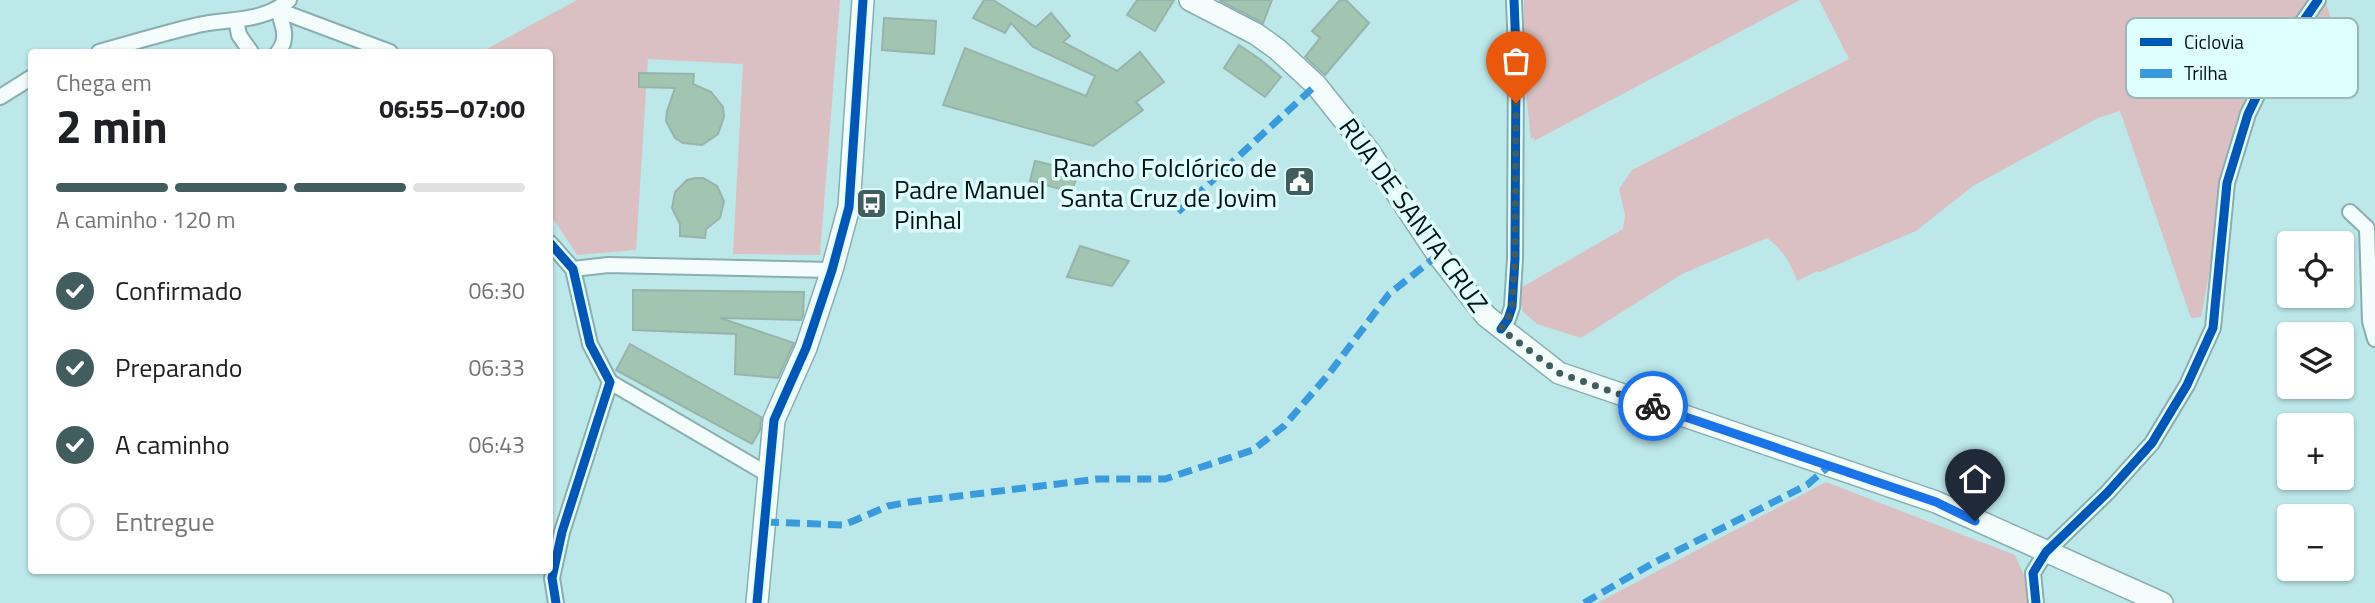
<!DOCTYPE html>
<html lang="pt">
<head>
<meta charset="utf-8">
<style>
	body { margin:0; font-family:"Titillium Web",sans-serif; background:#f2f2f2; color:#202124; height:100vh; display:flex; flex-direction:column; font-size:26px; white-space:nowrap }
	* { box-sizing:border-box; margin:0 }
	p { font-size:23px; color:#757577 }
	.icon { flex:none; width:38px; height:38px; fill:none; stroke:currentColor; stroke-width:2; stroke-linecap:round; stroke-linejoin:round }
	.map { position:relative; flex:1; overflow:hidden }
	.side { position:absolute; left:28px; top:49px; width:525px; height:525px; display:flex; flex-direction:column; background:#fff; border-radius:7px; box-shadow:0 2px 5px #0004 }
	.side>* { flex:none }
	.tools { position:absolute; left:2277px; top:231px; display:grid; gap:14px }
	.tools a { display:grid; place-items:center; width:77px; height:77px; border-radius:7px; background:#fff; box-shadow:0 2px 5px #0004; font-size:35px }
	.pin { position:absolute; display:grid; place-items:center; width:60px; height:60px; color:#fff; margin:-72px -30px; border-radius:50% 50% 50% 0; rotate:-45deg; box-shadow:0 0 7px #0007 }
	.pin .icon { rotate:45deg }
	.courier { position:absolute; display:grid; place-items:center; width:70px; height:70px; margin:-35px; border:5px solid #1a73e8; border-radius:50%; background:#fff; color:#222; box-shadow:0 2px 9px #0007 }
	.summary em { font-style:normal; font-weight:700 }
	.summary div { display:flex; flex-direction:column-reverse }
	.summary { display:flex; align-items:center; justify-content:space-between; height:119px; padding:0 28px }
	h1 { font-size:46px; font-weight:700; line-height:52px }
	.bar { display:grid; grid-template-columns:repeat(4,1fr); gap:10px 7px; align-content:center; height:84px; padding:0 28px }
	.bar i { height:9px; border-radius:5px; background:#e0e0e0 }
	.bar .current { background:#425d5e }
	.bar p { grid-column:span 4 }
	ol { padding:0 28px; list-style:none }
	li { display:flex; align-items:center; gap:21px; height:77px }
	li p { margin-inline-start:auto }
	li .icon { padding:7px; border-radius:50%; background:#425d5e; color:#fff; stroke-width:4 }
	li:last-child { color:#757577 }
	li i { width:38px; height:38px; border:4px solid #e0e0e0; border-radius:50% }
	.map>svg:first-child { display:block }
</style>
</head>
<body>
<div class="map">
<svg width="2375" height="603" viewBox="0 0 2375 603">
	<rect width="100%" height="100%" fill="#bce8ea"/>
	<!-- forest -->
	<g fill="#dac0c2">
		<polygon points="577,0 840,0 820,255 733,254 743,64 648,59 636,250 577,255 550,214 550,52 481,52"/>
		<polygon points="1524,0 1800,0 1534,141 1534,137 1531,139 1524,75"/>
		<path d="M1819,0H2325L2334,27L2319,75L2270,82L2250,112L2236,127L2201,317L2191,318L2120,111L2098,118L1973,186L1916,231L1820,272L1817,271L1797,281C1791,263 1782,249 1767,238L1682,274L1581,338L1537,324L1523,312L1517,290L1623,229L1625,215L1619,189L1632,170L1849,59Z"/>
		<polygon points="1826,482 2015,555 2027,582 2028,603 1597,603"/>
	</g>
	<!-- building -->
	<g fill="#a1c5b0" stroke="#98b3ab" stroke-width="2">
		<polygon points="984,0 993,0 1036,27 1051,13 1070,36 1063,42 1117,71 1140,52 1164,82 1136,102 1143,110 1093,146 943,105 965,48 1086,96 1095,76 1033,47 1011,23 1005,33 973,18"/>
		<polygon points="1137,0 1174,0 1155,31 1127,15"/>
		<polygon points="1219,0 1272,0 1263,23"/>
		<polygon points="1340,0 1346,0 1369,23 1325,75 1305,57 1320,38 1312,31"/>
		<polygon points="884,18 936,21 934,54 882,50"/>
		<polygon points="1239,45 1261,60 1281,77 1265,97 1224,68"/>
		<polygon points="639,73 694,74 693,84 711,92 723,107 724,117 718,134 702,145 683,143 675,138 666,121 667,111 675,88 639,87"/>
		<polygon points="1035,161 1078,171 1072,192 1030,181"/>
		<polygon points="695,178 703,178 717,186 724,201 720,218 706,229 705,238 680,236 680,224 672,208 675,192 687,180"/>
		<polygon points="1080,246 1129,261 1112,286 1067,277"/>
		<polygon points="633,290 804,292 803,315 801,320 720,318 794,343 778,378 735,374 736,334 633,330"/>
		<polygon points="630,344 761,417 760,430 752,444 616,370"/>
	</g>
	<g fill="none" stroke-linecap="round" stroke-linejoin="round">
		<defs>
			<g id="street">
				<polyline points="278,10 390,52"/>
				<polyline points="236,20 239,35 251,52"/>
				<path d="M99,52C131,43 164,33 198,25C230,18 263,23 289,0"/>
				<path d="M278,52C289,39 283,26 278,10"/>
				<polyline points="0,97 32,77"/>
				<polyline points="2350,212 2367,228 2370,321 2375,339"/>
				<polyline points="550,243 573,269 590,344 610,382 562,532 552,578 556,603"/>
				<polyline points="573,269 608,265 832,270"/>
				<polyline points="1501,329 1508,319 1512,307 1515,259 1516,51 1514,0"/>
				<polyline points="610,382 769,475"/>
				<polyline points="2036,603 2033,573 2046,552 2107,493 2152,443 2187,385 2213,328 2227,183 2248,114 2270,69 2318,0"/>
			</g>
			<g id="secondary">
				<polyline points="1190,0 1256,34 1277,49 1316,85 1368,150 1438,255 1486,316 1559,373 1936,502 2162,603"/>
				<polyline points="757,603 774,420 806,348 832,270 849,207 863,0"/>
			</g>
		</defs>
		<!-- street casing -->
		<use href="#street" stroke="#8aaeaf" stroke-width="18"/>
		<!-- secondary casing -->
		<use href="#secondary" stroke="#8aaeaf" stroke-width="24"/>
		<!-- street -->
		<use href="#street" stroke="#f5fcfc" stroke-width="14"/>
		<!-- secondary -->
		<use href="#secondary" stroke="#f5fcfc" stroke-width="21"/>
		<!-- quiet -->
		<g stroke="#399ade" stroke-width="7" stroke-dasharray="14 7" stroke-linecap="butt">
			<polyline points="1178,212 1316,85"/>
			<polyline points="765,522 844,525 888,506 910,502 1098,479 1165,479 1253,450 1284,426 1328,375 1389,294 1438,255"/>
			<polyline points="1584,603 1655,562 1807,485 1828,467"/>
		</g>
		<defs>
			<g id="cycleway">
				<polyline points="550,243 573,269 590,344 610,382 562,532 552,578 556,603"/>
				<polyline points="1501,329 1508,319 1512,307 1515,259 1516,51 1514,0"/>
				<polyline points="757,603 774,420 806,348 832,270 849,207 863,0"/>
				<polyline points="2036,603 2033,573 2046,552 2107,493 2152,443 2187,385 2213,328 2227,183 2248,114 2270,69 2318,0"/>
			</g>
		</defs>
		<!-- cycleway casing -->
		<use href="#cycleway" stroke="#dffefe" stroke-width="13"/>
		<!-- cycleway -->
		<use href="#cycleway" stroke="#0057b8" stroke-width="9"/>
	</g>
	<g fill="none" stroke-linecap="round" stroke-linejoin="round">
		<!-- done -->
		<polyline stroke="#425d5e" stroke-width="7" stroke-dasharray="0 12.6" points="1516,103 1515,259 1512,307 1508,318 1501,329 1559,373 1653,406"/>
		<!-- route -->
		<polyline stroke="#1a73e8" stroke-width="9" points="1653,406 1936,502 1975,521"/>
	</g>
	<!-- icons -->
	<defs>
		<symbol id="civic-square" viewBox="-11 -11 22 22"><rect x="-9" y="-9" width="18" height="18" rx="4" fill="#425d5e" stroke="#dffefe"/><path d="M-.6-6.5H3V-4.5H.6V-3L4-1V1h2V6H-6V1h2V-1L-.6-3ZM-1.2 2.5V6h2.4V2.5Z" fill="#fff"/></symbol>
		<symbol id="bus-square" viewBox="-11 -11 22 22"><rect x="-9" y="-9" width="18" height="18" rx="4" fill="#425d5e" stroke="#dffefe"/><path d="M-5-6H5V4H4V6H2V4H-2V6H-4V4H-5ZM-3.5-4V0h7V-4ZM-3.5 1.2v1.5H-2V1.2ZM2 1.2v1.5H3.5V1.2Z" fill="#fff"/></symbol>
	</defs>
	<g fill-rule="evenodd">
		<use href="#civic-square" x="1282" y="164" width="35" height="35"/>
		<use href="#bus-square" x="854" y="186" width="35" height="35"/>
	</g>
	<g text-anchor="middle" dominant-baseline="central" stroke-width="7" stroke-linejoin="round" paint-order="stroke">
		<!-- poi labels -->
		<g font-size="26" fill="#001213" stroke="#dffefe" text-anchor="end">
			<text x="1277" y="167">Rancho Folclórico de<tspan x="1277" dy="30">Santa Cruz de Jovim</tspan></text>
			<text x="894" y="189" text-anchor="start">Padre Manuel<tspan x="894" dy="30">Pinhal</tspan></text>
		</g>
		<!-- street labels -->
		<g font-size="26" fill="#001213" stroke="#dffefe">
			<text transform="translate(1414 215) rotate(54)">RUA DE SANTA CRUZ</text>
		</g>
	</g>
	<!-- legend -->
	<rect x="2126" y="18" width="232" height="80" rx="10" fill="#dffefe" stroke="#9cb7b8" stroke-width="2"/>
	<rect x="2140" y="38" width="32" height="8" fill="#0057b8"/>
	<rect x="2140" y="69" width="32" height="9" fill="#399ade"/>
	<g font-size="19" fill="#001213">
		<text x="2184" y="49">Ciclovia</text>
		<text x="2184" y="80">Trilha</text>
	</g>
</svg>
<div class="tools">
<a><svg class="icon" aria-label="locate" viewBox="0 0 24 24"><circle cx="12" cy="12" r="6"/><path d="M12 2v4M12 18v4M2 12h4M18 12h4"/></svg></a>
<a><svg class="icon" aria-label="layers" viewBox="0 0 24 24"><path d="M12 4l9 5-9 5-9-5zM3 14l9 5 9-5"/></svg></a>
<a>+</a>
<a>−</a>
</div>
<div class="pin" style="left:1516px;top:103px;background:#ea580c"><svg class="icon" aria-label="bag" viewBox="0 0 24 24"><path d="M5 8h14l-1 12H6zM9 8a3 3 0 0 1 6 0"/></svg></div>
<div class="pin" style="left:1975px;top:521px;background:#1f2937"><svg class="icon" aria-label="home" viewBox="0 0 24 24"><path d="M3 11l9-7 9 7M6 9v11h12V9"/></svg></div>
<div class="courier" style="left:1653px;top:406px"><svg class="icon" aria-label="bike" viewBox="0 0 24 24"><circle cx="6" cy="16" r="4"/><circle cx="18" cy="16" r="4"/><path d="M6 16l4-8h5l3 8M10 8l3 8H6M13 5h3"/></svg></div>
<section class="side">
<div class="summary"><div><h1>2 min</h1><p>Chega em</p></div><em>06:55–07:00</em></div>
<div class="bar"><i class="current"></i><i class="current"></i><i class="current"></i><i></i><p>A caminho · 120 m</p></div>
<ol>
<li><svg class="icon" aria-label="check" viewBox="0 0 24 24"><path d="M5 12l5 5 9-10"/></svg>Confirmado<p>06:30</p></li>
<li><svg class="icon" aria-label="check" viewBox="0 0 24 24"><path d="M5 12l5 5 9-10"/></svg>Preparando<p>06:33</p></li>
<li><svg class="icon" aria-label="check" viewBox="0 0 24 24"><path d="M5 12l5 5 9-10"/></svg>A caminho<p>06:43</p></li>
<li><i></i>Entregue</li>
</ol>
</section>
</div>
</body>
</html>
